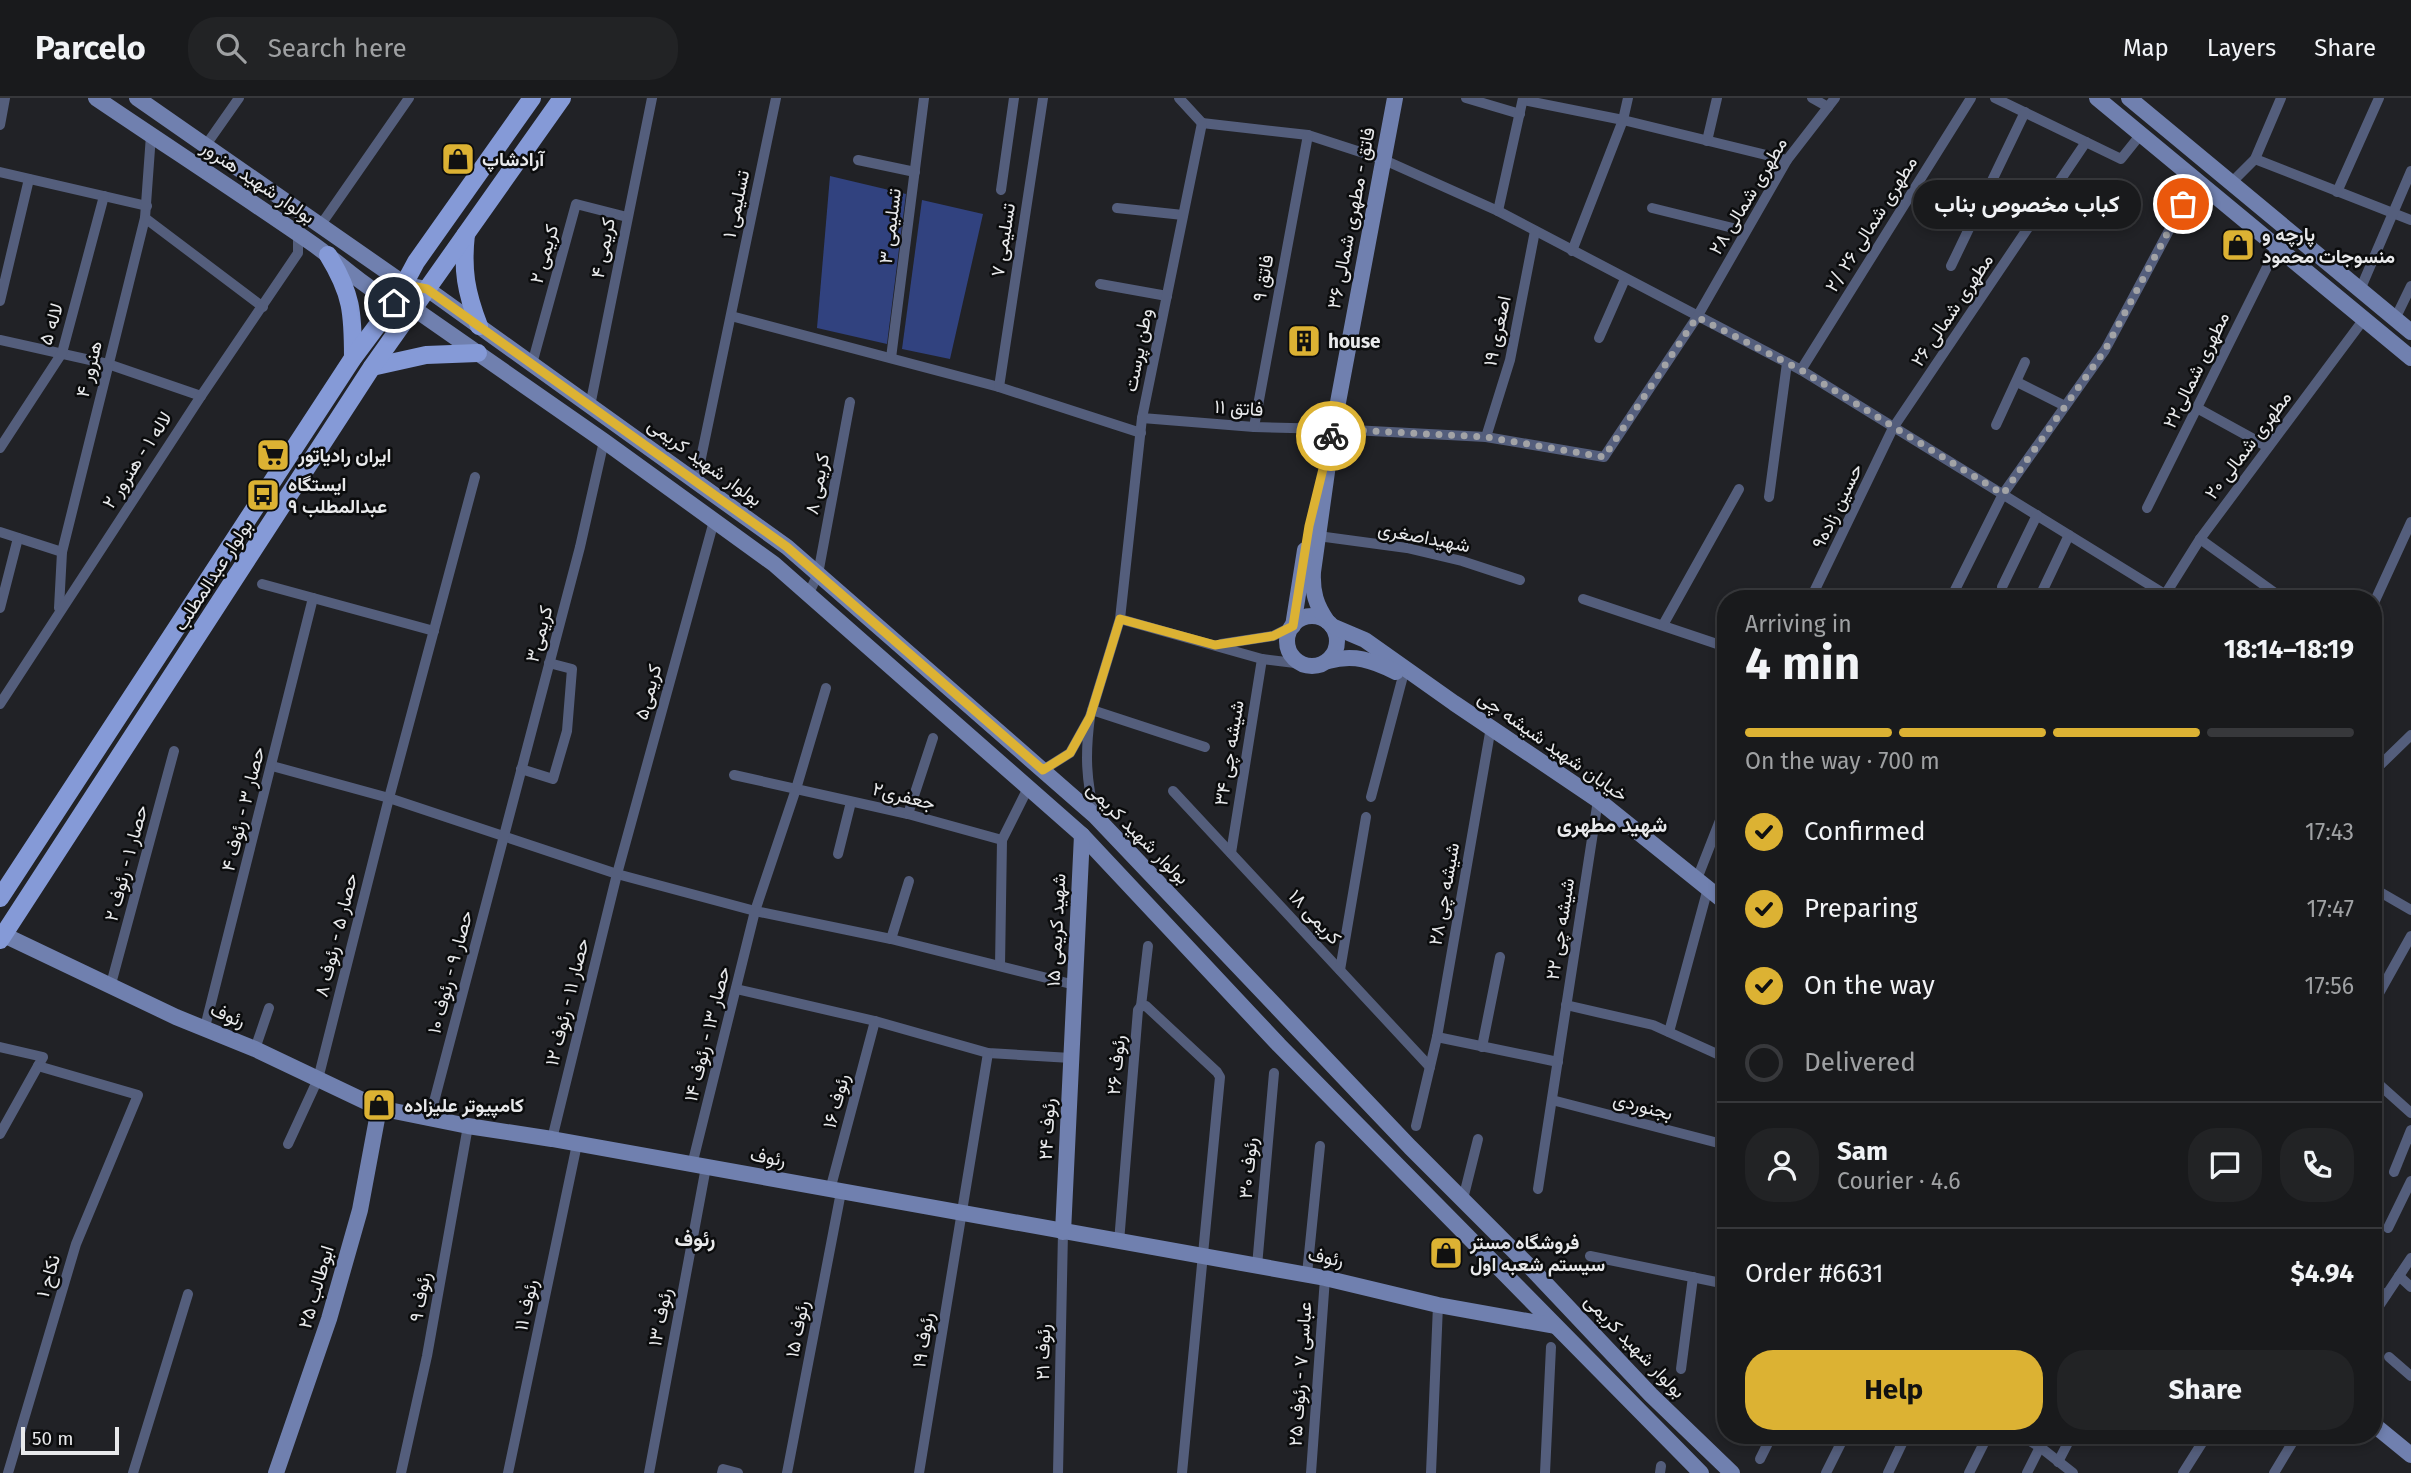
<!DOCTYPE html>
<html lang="en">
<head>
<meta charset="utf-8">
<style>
	body { margin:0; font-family:"Fira Sans",Vazirmatn,sans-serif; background:#222325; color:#f1f3f6; height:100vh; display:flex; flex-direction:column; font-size:26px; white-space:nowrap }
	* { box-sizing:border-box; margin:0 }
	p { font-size:23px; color:#9fa1a3 }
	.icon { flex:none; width:38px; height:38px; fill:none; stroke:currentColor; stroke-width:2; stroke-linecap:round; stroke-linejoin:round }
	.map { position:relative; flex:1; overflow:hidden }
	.drawer { position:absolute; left:1717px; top:492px; width:665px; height:854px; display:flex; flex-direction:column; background:#191a1c; border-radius:28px; box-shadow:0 4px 10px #0003,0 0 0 2px #37383b }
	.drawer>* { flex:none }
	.scale { position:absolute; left:21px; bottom:18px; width:98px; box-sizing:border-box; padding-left:7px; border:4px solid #e8e9eb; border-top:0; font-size:19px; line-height:24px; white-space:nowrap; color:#e8e9eb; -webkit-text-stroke:5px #0b0c0d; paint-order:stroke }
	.pin { position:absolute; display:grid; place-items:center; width:60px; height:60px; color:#fff; margin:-30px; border:4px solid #fff; border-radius:50%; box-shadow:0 2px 7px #0007 }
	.courier { position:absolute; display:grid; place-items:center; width:70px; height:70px; margin:-35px; border:5px solid #dcb233; border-radius:50%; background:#fff; color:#222; box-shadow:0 2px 9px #0007 }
	.bubble { position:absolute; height:49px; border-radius:24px; background:#191a1c; box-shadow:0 4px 10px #0003,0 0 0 2px #37383b; font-size:23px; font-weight:700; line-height:49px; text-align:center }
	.head em { font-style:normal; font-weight:700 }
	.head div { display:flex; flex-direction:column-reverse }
	.head { display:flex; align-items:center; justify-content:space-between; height:119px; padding:0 28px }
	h1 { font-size:46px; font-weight:700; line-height:52px }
	.bar { display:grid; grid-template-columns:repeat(4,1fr); gap:10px 7px; align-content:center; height:84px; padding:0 28px }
	.bar i { height:9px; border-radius:5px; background:#37383b }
	.bar .selected { background:#dcb233 }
	.bar p { grid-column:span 4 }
	.line { display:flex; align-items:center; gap:18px; padding:0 28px; border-top:2px solid #37383b }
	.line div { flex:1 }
	.round { display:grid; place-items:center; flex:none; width:74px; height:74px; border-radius:28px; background:#222325 }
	ol { padding:0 28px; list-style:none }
	li { display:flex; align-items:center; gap:21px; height:77px }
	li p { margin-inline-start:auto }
	li .icon { padding:7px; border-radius:50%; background:#dcb233; color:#111; stroke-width:4 }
	li:last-child { color:#9fa1a3 }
	li i { width:38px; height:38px; border:4px solid #37383b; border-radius:50% }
	.cta { display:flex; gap:14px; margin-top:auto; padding:14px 28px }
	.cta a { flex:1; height:80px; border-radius:28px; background:#dcb233; color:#111; font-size:28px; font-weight:700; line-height:80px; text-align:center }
	.cta a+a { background:#222325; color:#f1f3f6 }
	header { display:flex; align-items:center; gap:42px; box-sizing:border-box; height:98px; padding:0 35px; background:#191a1c; border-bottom:2px solid #37383b }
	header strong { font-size:33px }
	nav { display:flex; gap:38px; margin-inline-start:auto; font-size:24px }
	.search { width:490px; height:63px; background:#222325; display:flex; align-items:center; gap:18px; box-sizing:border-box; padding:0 24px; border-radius:28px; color:#9fa1a3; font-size:26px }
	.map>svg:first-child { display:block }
</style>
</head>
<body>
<header>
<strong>Parcelo</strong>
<div class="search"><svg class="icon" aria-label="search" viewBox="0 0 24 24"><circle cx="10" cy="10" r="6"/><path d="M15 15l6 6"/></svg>Search here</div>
<nav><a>Map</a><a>Layers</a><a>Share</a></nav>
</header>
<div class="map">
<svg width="2411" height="1375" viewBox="0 0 2411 1375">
	<rect width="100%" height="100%" fill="#212226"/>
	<!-- green -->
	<g fill="#31427f">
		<polygon points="830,78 906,96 887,246 817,230"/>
		<polygon points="922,102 983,116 950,261 902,251"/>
	</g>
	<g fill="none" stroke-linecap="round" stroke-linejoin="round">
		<!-- street -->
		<g stroke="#545e7c" stroke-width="10">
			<polyline points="1179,0 1202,25"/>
			<polyline points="1466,0 1520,16"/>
			<polyline points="1812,0 1828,9"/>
			<polyline points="1995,0 2121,61 2141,36"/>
			<polyline points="1523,2 1623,22 1787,62"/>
			<polyline points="1202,25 1308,37 1382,61 1498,113 1801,272 2171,500"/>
			<polyline points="0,27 5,0"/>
			<polyline points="1707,43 1717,0"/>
			<polyline points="206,47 239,0"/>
			<polyline points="2255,61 2411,122"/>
			<polyline points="858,62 915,74"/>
			<polyline points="0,74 147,108"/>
			<polyline points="2231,85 2255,61 2281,0"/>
			<polyline points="1001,92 1014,0"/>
			<polyline points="2337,94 2379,0"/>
			<polyline points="1117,110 1183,117"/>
			<polyline points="1652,110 1745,133"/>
			<polyline points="1498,113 1523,0"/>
			<polyline points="145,120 263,209"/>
			<polyline points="320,128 409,0"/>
			<polyline points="1572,153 1623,22 1628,0"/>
			<polyline points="1951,168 2025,14"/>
			<polyline points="1100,186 1167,198"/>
			<polyline points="2360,192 2411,73"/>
			<polyline points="0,203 29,81"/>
			<polyline points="731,218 999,289 1141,335"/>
			<polyline points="2395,221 2411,188"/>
			<polyline points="1599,240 1625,181"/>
			<polyline points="0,242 108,266 201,298"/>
			<polyline points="891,260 924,0"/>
			<polyline points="532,266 576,106 627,119"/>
			<polyline points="1801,272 1971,0"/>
			<polyline points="2017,284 2065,308"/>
			<polyline points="999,289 1043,0"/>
			<polyline points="590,308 652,0"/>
			<polyline points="2197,310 2268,349"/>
			<polyline points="1142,320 1254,329 1333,331 1486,339 1604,359 1697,219 1787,62 1835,0"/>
			<polyline points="1996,327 2025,264"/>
			<polyline points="1254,329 1308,37"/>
			<polyline points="1486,339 1510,262 1535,133"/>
			<polyline points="0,350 62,255 104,98"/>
			<polyline points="696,384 776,0"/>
			<polyline points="1769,399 1787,265"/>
			<polyline points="2147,410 2277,149"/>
			<polyline points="0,434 62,454"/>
			<polyline points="1318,438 1407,450 1462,463 1520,482"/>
			<polyline points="2200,441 2282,500"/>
			<polyline points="262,486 434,533"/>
			<polyline points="2002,489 2037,417"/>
			<polyline points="808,497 818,476 850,304"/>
			<polyline points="1811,500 1893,330 2086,44"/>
			<polyline points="1951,500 2003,396 2105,252 2196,82"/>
			<polyline points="2039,500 2069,437"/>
			<polyline points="2163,500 2200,441 2364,221"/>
			<polyline points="1583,501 1726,549"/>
			<polyline points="2373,507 2411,424"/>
			<polyline points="0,510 18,440"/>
			<polyline points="59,510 62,454 145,120 151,37"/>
			<polyline points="1120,521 1262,561 1303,566"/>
			<polyline points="1663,527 1739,391"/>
			<polyline points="1221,546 1273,538 1293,528"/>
			<polyline points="0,606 201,298 298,155 298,136"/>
			<polyline points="1092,612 1205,649"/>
			<polyline points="1090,619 1120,521 1142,320 1202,25"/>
			<polyline points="272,668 389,700 617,776 755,813 891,841 1075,887"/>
			<polyline points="521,671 553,681 567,633 572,571 549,565"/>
			<path d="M1043,672L1070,655L1090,619C1085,656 1086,682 1095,718"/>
			<polyline points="2373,674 2411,637"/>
			<polyline points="734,677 908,716 1002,742"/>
			<polyline points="1173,693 1430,969"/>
			<polyline points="1371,699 1403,578"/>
			<polyline points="908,716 933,640"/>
			<polyline points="1231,755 1262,561"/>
			<polyline points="838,756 851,704"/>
			<polyline points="1697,781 1726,707"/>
			<polyline points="2373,790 2411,812"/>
			<polyline points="891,841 909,783"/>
			<polyline points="1000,868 1002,742 1028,690"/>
			<polyline points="1340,872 1366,719"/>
			<polyline points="111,886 174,653"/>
			<polyline points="736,891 875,923 988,955 1071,960"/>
			<polyline points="2373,906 2411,838"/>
			<polyline points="1566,907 1653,927 1726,960"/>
			<polyline points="1141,908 1148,848"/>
			<polyline points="205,929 313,500"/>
			<polyline points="1669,934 1708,790"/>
			<polyline points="1437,939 1558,964"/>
			<polyline points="0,949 43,959 0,1036"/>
			<polyline points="1482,949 1500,859"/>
			<polyline points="255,951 269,910"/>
			<polyline points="2373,981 2411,1015"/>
			<polyline points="1552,1002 1726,1047"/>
			<polyline points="430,1019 580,449 604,343"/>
			<polyline points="1416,1028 1437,939 1491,629"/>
			<polyline points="552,1041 617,776 714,423"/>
			<polyline points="288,1046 318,981 389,700 475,379"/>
			<polyline points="692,1067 755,813 796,691 826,590"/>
			<polyline points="2394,1074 2411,1032"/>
			<polyline points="1538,1091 1598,702"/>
			<polyline points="830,1092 875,923"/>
			<polyline points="1463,1101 1478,1041"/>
			<polyline points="2388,1130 2411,1083"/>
			<polyline points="1119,1144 1138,912 1141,908 1146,908 1217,974 1220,979 1182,1375"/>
			<polyline points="1590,1158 1726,1186"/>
			<polyline points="1257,1168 1274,975"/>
			<polyline points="1307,1176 1320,1048"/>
			<polyline points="2399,1178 2411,1189"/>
			<polyline points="2373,1189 2386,1197"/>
			<polyline points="2373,1217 2411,1160"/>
			<polyline points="2389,1259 2411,1278"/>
			<polyline points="1681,1271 1693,1179"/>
			<polyline points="2020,1337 2040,1349 2073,1375"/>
			<polyline points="1760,1361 1772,1337"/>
			<polyline points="2058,1364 2072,1337"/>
			<polyline points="8,1375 76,1146 138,997 38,968"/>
			<polyline points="133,1375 188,1196"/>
			<polyline points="401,1375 427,1258 468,1028"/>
			<polyline points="508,1375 577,1046"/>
			<polyline points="649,1375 706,1069"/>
			<polyline points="722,1375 723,1371 738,1375"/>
			<polyline points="787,1375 841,1094"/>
			<polyline points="919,1375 988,955"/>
			<polyline points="1058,1375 1063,1134"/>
			<polyline points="1311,1375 1325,1180"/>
			<polyline points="1431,1375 1438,1207"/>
			<polyline points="1545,1375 1551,1249"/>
			<polyline points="1660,1375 1661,1368"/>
			<polyline points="1826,1375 1845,1337"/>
			<polyline points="1888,1375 1906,1337"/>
			<polyline points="1969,1375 1988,1337"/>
			<polyline points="2027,1375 2040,1349"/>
			<polyline points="2183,1375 2207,1337"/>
			<polyline points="2274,1375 2297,1337"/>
		</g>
		<!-- secondary -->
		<g stroke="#7080af" stroke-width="16">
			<path d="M96,0C167,48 239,95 310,144C344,167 372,200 413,210L604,343L774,466L1082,737L1279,947L1701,1375"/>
			<polyline points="137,0 406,187 427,191 437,198 787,449 818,476 1095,718 1410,1049 1529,1168 1651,1297 1732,1375"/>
			<polyline points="2097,0 2411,260"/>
			<polyline points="2129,0 2411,234"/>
			<circle cx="1312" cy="543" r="25"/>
			<path d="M1327,523C1316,507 1312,494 1313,474L1333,331L1395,0"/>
			<polyline points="1293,528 1305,452"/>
			<polyline points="1332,528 1365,542 1454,605 1598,702 1726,805"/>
			<path d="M1328,563C1354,556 1372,562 1396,574"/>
			<polyline points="4,837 176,919 255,951 379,1010 468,1028 552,1041 1325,1180 1438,1207 1555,1228"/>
			<polyline points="1063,1134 1082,737"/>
			<polyline points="2373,1326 2411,1357"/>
			<polyline points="276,1375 329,1221 360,1112 379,1010"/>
		</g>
		<!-- primary -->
		<g stroke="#859ad7" stroke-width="18">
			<path d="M466,136C462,172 466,194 479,228"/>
			<path d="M328,157C352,196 353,215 353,260"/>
			<polyline points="372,269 426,257 478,255"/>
			<polyline points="0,800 353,260 394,205 416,164 532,0"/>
			<polyline points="0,842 372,269 562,0"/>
		</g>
	</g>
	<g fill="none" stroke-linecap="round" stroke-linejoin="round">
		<!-- done -->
		<polyline stroke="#a2a3a6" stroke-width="7" stroke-dasharray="0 12.6" points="1331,338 1333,331 1486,339 1604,359 1697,219 1801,272 2003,396 2105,252 2183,106"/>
		<!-- route -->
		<polyline stroke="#dcb233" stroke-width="9" points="394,205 406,187 427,191 787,449 1043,672 1070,655 1090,619 1120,521 1215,547 1273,538 1293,528 1309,428 1331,338"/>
	</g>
	<!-- icons -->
	<defs>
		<symbol id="shop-square" viewBox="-11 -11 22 22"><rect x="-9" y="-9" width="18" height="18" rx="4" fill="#dcb233" stroke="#0b0c0d"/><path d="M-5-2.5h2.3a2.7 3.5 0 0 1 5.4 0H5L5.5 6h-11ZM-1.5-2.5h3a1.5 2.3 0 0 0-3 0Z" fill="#111"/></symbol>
		<symbol id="building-square" viewBox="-11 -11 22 22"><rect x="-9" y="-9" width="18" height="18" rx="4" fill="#dcb233" stroke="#0b0c0d"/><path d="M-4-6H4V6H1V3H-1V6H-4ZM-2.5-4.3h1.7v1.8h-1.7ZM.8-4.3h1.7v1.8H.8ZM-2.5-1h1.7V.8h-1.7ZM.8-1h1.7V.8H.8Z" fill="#111"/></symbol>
		<symbol id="supermarket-square" viewBox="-11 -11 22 22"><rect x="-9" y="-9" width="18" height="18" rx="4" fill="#dcb233" stroke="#0b0c0d"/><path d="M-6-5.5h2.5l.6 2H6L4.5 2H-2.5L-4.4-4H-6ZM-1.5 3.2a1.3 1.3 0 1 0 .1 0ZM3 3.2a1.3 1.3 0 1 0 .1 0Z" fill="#111"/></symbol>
		<symbol id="bus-square" viewBox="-11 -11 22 22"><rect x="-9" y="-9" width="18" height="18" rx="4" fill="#dcb233" stroke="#0b0c0d"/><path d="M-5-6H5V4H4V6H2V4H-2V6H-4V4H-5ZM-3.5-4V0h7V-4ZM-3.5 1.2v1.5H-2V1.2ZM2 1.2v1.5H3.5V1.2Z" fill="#111"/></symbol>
	</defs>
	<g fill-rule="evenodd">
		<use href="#shop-square" x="439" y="42" width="38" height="38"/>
		<use href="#shop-square" x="2219" y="128" width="38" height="38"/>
		<use href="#building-square" x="1285" y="224" width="38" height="38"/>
		<use href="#supermarket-square" x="254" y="338" width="38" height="38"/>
		<use href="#bus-square" x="244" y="378" width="38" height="38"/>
		<use href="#shop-square" x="360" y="988" width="38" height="38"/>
		<use href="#shop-square" x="1427" y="1136" width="38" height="38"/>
	</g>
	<g text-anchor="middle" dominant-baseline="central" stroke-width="5" stroke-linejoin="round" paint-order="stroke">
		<!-- poi labels -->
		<g font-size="19" font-weight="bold" fill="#e8e9eb" stroke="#0b0c0d" text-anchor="start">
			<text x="482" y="61">آرادشاپ</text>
			<text x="2262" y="136">پارچه و<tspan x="2262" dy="22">منسوجات محمود</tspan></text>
			<text x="1328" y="243">house</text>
			<text x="298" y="357">ایران رادیاتور</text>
			<text x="288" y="386">ایستگاه<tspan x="288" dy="22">عبدالمطلب ۹</tspan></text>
			<text x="404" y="1007">کامپیوتر علیزاده</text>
			<text x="1470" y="1144">فروشگاه مستر<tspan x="1470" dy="22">سیستم شعبه اول</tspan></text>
		</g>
		<!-- street labels -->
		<g font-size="19" fill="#e8e9eb" stroke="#0b0c0d">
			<text transform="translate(258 84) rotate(34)">بولوار شهید هنرور</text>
			<text transform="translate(1748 98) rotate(-59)">مطهری شمالی ۲۸</text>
			<text transform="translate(736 106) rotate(-78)">تسلیمی ۱</text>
			<text transform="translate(1351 120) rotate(-79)">فاتق - مطهری شمالی ۳۶</text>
			<text transform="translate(1871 126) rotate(-58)">مطهری شمالی ۲۶ /۲</text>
			<text transform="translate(890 128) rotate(-83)">تسلیمی ۳</text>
			<text transform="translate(1003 142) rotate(-81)">تسلیمی ۷</text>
			<text transform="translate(603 150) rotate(-79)">کریمی ۴</text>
			<text transform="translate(544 156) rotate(-74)">کریمی ۲</text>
			<text transform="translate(1263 180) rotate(-80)">فاتق ۹</text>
			<text transform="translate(1952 212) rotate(-56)">مطهری شمالی ۲۶</text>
			<text transform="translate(51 226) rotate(-73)">لاله ۵</text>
			<text transform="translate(1497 233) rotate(-78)">اصغری ۱۹</text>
			<text transform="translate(1138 252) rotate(-79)">وطن پرست</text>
			<text transform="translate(89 271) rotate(-76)">هنرور ۴</text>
			<text transform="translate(2196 272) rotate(-64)">مطهری شمالی۲۲</text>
			<text transform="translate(1239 310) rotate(4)">فاتق ۱۱</text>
			<text transform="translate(2248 347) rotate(-53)">مطهری شمالی ۲۰</text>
			<text transform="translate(137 362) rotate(-57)">لاله ۱ - هنرور ۲</text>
			<text transform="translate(705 364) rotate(36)">بولوار شهید کریمی</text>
			<text transform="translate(817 386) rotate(-79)">کریمی ۸</text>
			<text transform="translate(1837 408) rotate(-64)">حسین زاده۹</text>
			<text transform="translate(1424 439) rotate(11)">شهیداصغری</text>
			<text transform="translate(213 477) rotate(-57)">بولوار عبدالمطلب</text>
			<text transform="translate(539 536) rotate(-75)">کریمی۳</text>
			<text transform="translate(648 594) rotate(-75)">کریمی۵</text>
			<text transform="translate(1553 648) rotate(35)">خیابان شهید شیشه چی</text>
			<text transform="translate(1229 655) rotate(-81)">شیشه چی ۳۴</text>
			<text transform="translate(904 698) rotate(14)">جعفری۲</text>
			<text transform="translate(243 711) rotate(-76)">حصار ۳ - رئوف ۴</text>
			<text transform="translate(1138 735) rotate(45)">بولوار شهید کریمی</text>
			<text transform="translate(126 765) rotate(-75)">حصار ۱ - رئوف ۲</text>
			<text transform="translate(1444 796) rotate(-80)">شیشه چی ۲۸</text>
			<text transform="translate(1315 819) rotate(47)">کریمی ۱۸</text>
			<text transform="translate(1560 831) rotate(-81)">شیشه چی ۲۲</text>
			<text transform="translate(1056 832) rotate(-87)">شهید کریمی ۱۵</text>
			<text transform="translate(336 837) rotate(-76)">حصار ۵ - رئوف ۸</text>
			<text transform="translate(450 874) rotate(-75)">حصار ۹ - رئوف ۱۰</text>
			<text transform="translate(567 904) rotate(-76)">حصار ۱۱ - رئوف ۱۲</text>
			<text transform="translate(228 917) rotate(22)">رئوف</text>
			<text transform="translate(707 936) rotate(-76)">حصار ۱۳ - رئوف ۱۴</text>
			<text transform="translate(1116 967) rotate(-85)">رئوف ۲۶</text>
			<text transform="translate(836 1003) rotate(-75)">رئوف ۱۶</text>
			<text transform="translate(1643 1008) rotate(15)">بجنوردی</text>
			<text transform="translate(1047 1031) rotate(-87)">رئوف ۲۴</text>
			<text transform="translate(768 1059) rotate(10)">رئوف</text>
			<text transform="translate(1248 1070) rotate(-85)">رئوف ۳۰</text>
			<text transform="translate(1326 1159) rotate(11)">رئوف</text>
			<text transform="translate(48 1178) rotate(-74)">نکاح ۱</text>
			<text transform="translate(316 1189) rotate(-74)">ابوطالب ۲۵</text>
			<text transform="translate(420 1199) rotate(-80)">رئوف ۹</text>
			<text transform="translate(526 1207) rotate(-78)">رئوف ۱۱</text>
			<text transform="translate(660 1219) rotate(-79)">رئوف ۱۳</text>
			<text transform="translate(797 1231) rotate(-79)">رئوف ۱۵</text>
			<text transform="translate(923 1242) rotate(-81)">رئوف ۱۹</text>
			<text transform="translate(1635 1248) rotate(46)">بولوار شهید کریمی</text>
			<text transform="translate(1043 1254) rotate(-89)">رئوف ۲۱</text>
			<text transform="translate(1300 1276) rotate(-86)">عباسی ۷ - رئوف ۲۵</text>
		</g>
		<!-- neighbourhood labels -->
		<g font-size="21" font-weight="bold" fill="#e8e9eb" stroke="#0b0c0d">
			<text x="1612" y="727">شهید مطهری</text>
			<text x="695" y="1141">رئوف</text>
		</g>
	</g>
</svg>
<div class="scale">50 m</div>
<div class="pin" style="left:2183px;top:106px;background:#ea580c"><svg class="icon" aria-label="bag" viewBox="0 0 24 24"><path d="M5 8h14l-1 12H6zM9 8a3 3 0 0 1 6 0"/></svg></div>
<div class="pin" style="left:394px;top:205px;background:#1f2937"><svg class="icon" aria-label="home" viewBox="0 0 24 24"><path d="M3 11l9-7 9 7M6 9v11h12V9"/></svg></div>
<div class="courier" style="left:1331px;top:338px"><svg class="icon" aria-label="bike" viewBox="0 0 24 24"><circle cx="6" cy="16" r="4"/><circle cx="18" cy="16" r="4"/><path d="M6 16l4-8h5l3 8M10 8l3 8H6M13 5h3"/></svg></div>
<div class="bubble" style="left:1913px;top:82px;width:228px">كباب مخصوص بناب</div>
<section class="drawer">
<div class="head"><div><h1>4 min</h1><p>Arriving in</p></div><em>18:14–18:19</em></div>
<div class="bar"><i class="selected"></i><i class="selected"></i><i class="selected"></i><i></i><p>On the way · 700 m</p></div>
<ol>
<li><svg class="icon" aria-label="check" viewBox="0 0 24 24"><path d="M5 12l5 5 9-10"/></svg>Confirmed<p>17:43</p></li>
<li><svg class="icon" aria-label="check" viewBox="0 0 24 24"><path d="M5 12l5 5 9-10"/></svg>Preparing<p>17:47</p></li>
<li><svg class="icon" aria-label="check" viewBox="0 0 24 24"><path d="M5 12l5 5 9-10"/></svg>On the way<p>17:56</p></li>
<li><i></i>Delivered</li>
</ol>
<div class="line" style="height:126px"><a class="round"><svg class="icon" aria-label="person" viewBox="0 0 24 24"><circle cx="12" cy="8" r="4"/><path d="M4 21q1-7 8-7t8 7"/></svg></a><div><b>Sam</b><p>Courier · 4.6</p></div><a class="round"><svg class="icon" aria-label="chat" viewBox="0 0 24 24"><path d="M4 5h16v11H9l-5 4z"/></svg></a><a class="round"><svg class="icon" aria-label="phone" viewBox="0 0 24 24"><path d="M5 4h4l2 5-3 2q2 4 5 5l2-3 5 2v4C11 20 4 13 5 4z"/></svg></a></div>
<div class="line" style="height:91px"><div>Order #6631</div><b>$4.94</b></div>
<div class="cta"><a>Help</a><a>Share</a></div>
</section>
</div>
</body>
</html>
